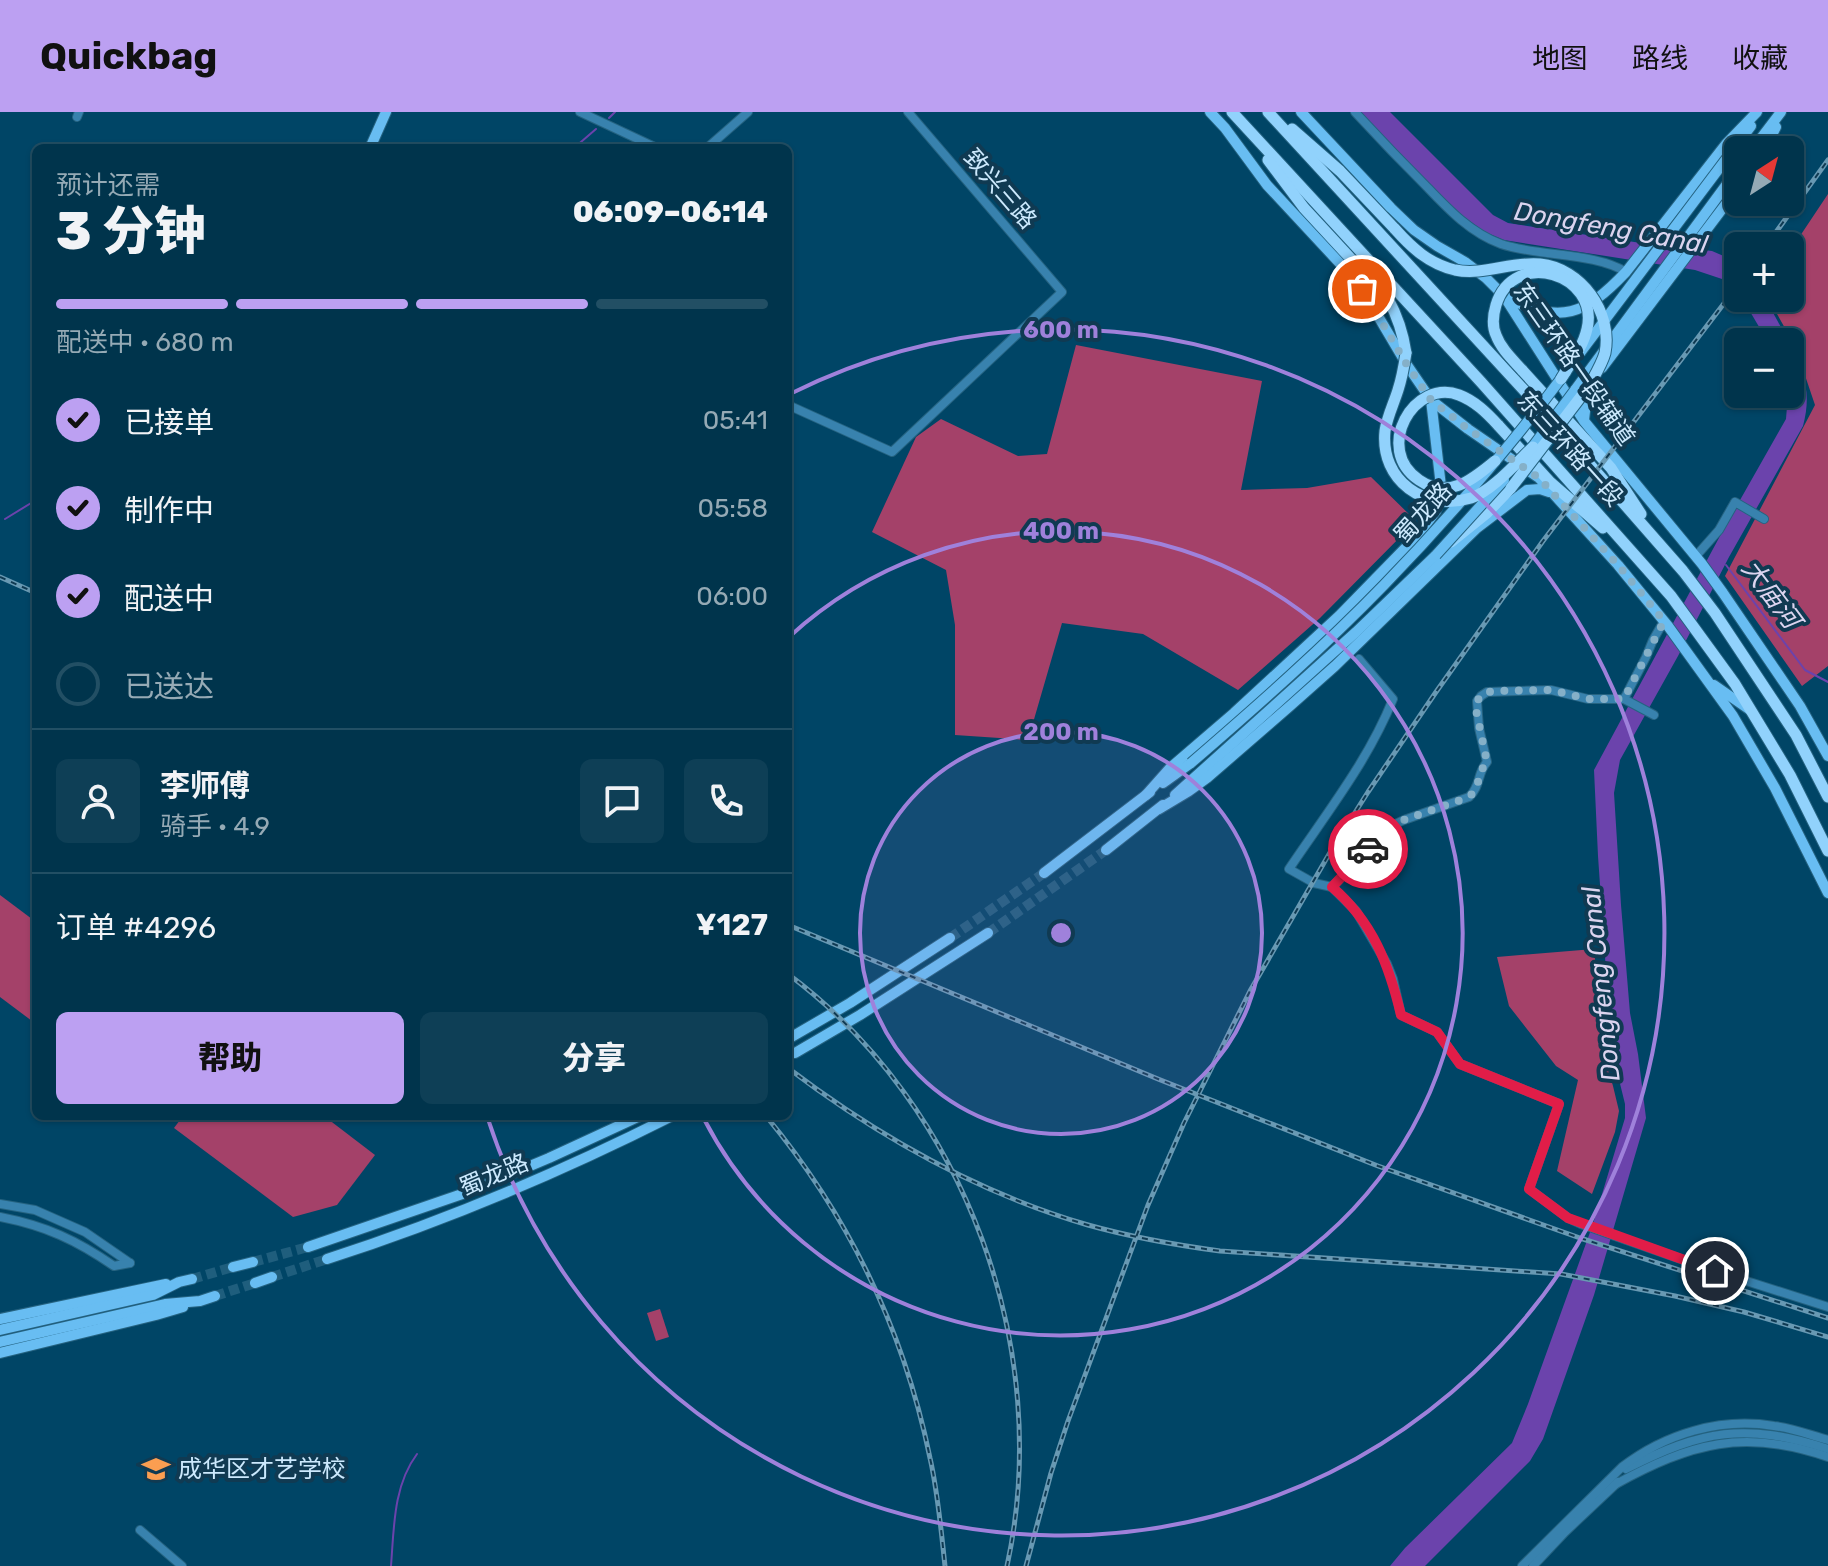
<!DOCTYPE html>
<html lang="zh">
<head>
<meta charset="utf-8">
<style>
	body { margin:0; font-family:Rubik,"Noto Sans SC",sans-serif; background:#0e3f56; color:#f1f3f6; height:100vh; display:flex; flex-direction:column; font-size:30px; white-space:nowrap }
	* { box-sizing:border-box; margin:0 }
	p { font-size:26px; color:#95aab5 }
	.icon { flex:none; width:44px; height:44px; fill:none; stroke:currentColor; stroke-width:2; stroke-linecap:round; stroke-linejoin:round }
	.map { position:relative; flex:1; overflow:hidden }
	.panel { position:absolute; left:32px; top:32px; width:760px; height:976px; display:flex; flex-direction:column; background:#00344c; border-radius:12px; box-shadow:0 2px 6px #0004,0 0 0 2px #224f64 }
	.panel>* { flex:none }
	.needle { width:52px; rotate:36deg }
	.fabs { position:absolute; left:1724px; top:24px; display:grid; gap:16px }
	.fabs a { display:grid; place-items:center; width:80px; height:80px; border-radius:12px; background:#00344c; box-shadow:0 2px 6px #0004,0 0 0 2px #224f64; font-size:40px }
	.pin { position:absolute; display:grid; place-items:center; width:68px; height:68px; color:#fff; margin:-34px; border:4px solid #fff; border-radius:50%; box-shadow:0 2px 8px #0007 }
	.courier { position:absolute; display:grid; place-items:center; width:80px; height:80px; margin:-40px; border:6px solid #e11d48; border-radius:50%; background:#fff; color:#222; box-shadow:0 2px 10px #0007 }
	.summary em { font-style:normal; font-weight:800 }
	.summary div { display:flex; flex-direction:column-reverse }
	.summary { display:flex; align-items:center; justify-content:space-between; height:136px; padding:0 24px }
	h1 { font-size:52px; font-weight:800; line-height:60px }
	.bar { display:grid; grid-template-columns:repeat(4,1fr); gap:12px 8px; align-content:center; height:96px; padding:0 24px }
	.bar i { height:10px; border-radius:6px; background:#224f64 }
	.bar .on { background:#bca0f2 }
	.bar p { grid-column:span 4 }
	.line { display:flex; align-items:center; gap:20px; padding:0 24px; border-top:2px solid #224f64 }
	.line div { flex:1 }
	.round { display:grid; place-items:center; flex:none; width:84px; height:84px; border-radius:12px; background:#0e3f56 }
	ol { padding:0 24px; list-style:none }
	li { display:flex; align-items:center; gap:24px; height:88px }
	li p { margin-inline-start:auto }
	li .icon { padding:8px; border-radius:50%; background:#bca0f2; color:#111; stroke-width:4 }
	li:last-child { color:#95aab5 }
	li i { width:44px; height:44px; border:4px solid #224f64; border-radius:50% }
	.button { display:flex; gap:16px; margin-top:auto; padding:16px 24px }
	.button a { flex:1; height:92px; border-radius:12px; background:#bca0f2; color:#111; font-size:32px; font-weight:800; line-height:92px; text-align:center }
	.button a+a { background:#0e3f56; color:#f1f3f6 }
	header { display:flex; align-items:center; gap:48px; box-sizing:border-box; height:112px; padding:0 40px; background:#bca0f2; color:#111 }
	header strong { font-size:38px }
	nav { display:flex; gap:44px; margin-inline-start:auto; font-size:28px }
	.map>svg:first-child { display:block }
</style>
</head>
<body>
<header>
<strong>Quickbag</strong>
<nav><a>地图</a><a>路线</a><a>收藏</a></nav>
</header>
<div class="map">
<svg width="1828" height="1454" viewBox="0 0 1828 1454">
	<rect width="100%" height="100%" fill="#004566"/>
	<!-- green -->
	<g fill="#a44169">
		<polygon points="1828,82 1828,554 1802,574 1725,464 1815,293 1795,234 1768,186 1790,186 1790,139"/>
		<polygon points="1076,233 1262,269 1241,378 1307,376 1371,365 1416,409 1320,506 1238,578 1143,522 1062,511 1028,628 955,623 955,513 946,458 872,420 916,325 941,307 1018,344 1047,342"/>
		<polygon points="0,783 36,810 36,912 0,885"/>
		<polygon points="1594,837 1605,947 1613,974 1619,999 1615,1020 1592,1082 1557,1059 1578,968 1556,954 1509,894 1497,845"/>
		<polygon points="183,1004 324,1004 375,1043 337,1093 293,1105 174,1016"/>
		<polygon points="660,1197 669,1225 656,1229 647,1201"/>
	</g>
	<!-- water -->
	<g fill="#6b43ac">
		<polygon points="1359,0 1390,0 1493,103 1508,111 1641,131 1712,139 1726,145 1738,156 1738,182 1725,168 1695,158 1504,128 1485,120 1454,98"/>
		<polygon points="1742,186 1765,186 1789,230 1768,230"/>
		<path d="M1790,232C1804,262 1812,280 1803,314L1729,445L1678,544L1620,648L1614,681L1621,793L1630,901L1638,942L1646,1006L1594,1183L1543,1327L1530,1349L1425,1454H1390L1405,1436L1512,1331L1528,1292L1593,1112L1625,1006V992L1613,943L1610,917L1598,744L1594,658L1727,411L1786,307L1788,282H1790Z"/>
	</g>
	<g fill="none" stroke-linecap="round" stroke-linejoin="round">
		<!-- stream -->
		<g stroke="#6b43ac" stroke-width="2">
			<polyline points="609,6 615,0"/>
			<polyline points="574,36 596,17"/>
			<polyline points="5,407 36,388"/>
			<polyline points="1726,453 1805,558 1828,570"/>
			<path d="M391,1454C394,1417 393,1374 417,1342"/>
		</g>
		<!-- major-tunnel -->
		<g stroke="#1f5e7d" stroke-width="10" stroke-dasharray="10 5" stroke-linecap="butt">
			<polyline points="988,821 1106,738"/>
			<polyline points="950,826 1044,761"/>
			<polyline points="253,1150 308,1135"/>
			<polyline points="272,1165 327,1147"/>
			<polyline points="192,1167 233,1155"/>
			<polyline points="215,1184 255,1171"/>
		</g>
		<defs>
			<g id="minor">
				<polyline points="580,0 657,36"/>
				<path d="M1355,0C1379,26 1403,51 1428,76C1449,98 1471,121 1501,132C1539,145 1594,140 1626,160"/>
				<polyline points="77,5 79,0"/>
				<polyline points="707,36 748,0"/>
				<polyline points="788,293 892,340 1062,180 908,0"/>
				<polyline points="1696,444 1719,418 1735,390 1764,407"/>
				<path d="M1359,547L1393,587C1368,649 1326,702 1289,757L1314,771L1332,775L1356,799L1387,852L1393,867L1401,903L1437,920L1460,952L1559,992L1529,1077L1568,1106L1581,1112L1715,1159L1828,1195"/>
				<polyline points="1624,587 1646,545 1653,528 1664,509"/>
				<path d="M1332,775L1391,714L1404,708L1469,685C1481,674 1477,661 1487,650L1479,616L1477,589L1481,584L1487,580L1551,578L1588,587H1624L1654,603"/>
				<polyline points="0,1092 35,1098 85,1120 130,1151"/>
				<path d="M0,1105C46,1114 76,1128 114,1154L130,1151"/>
				<path d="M1626,1357C1702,1318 1745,1310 1828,1337"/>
				<path d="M1616,1372C1691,1331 1744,1316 1828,1345"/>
				<polyline points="140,1418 182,1454"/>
				<path d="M1522,1454L1622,1355C1665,1322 1720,1305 1774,1314C1792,1316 1810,1323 1828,1328"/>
				<polyline points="1533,1454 1565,1420 1618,1370"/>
			</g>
			<g id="major">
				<polyline points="1210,0 1225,16 1267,73 1347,159 1362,177 1407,253 1431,288 1468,317 1539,366 1618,453 1668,514 1733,604 1775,676 1828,781"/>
				<polyline points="1301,0 1391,96 1414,118 1437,134 1465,150 1486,166 1504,184 1584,309 1702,452 1723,481 1800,594 1828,644"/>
				<polyline points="370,36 386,0"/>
				<polyline points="1733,38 1751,14"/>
				<polyline points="1752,38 1781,0"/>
				<polyline points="1764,38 1776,15"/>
				<path d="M1506,185C1560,214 1586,202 1626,160L1726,32L1757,0"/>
				<polyline points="1602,256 1738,76"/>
				<polyline points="1575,278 1738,57"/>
				<polyline points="1584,308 1586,291 1592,274"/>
				<polyline points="1714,573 1750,598"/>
				<polyline points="1163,671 1191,651"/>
				<polyline points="1146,683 1170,656 1234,601 1339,504 1418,423 1436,399 1442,383 1431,288"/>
				<polyline points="1175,683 1356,520 1436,443"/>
				<polyline points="1159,697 1189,679 1207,666 1290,594 1335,554 1477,416 1527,378 1540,377 1549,380"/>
				<polyline points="1106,738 1163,693"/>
				<polyline points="1044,761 1150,680"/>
				<polyline points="788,927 850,891 950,826"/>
				<polyline points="795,941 860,903 988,821"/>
				<polyline points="308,1135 468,1080 549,1046 640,1004"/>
				<path d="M327,1147C445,1109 561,1060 672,1004"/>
				<polyline points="233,1155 253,1150"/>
				<polyline points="255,1171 272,1165"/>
				<polyline points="0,1207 166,1172"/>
				<polyline points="0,1218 153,1183 179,1170 192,1167"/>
				<polyline points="0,1230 165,1192 200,1189 215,1184"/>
				<polyline points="0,1241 156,1203 183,1195"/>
			</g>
			<g id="highway">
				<polyline points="1232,0 1481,270 1671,484 1735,572 1790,663 1828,739"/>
				<polyline points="1268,0 1534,289 1683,459 1715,501 1796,623 1828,685"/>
				<polyline points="1292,17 1340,59 1395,117"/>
				<path d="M1268,48L1304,96L1388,187C1398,205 1403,221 1406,241"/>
				<polyline points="1522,258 1611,356 1641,402"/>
				<polyline points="1498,313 1550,370 1603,416"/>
				<polyline points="1451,430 1487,401 1511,376"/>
			</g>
		</defs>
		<!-- minor casing -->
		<use href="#minor" stroke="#256381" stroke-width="10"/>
		<!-- major casing -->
		<use href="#major" stroke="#256381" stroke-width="12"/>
		<!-- highway casing -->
		<use href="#highway" stroke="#256381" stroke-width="13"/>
		<!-- minor -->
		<use href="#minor" stroke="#3882ae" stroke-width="8"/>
		<!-- major -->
		<use href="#major" stroke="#68bdf2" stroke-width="10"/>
		<!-- highway -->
		<use href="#highway" stroke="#91d2fc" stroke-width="11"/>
		<defs>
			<g id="rail">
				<polyline points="1766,134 1828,48"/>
				<polyline points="0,465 36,481"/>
				<polyline points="788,813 1158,967 1378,1054 1580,1126 1828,1206"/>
				<path d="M788,862C966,995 1054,1238 1007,1454"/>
				<path d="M788,956C879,1025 978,1081 1088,1113C1131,1125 1175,1133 1220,1139L1561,1162L1675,1184L1744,1200L1828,1225"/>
				<path d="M766,1004C848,1103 904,1219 930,1346C938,1381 941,1418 945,1454"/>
				<polyline points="1026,1454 1051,1361 1068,1309 1148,1093 1184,1011 1250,879 1332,737 1368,680 1436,580 1543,429 1738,173"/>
			</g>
		</defs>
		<!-- rail casing -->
		<use href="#rail" stroke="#6899b3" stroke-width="5"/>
		<!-- rail -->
		<use href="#rail" stroke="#103a52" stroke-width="2" stroke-dasharray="6" stroke-linecap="butt"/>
		<defs>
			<g id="major-bridge">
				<polyline points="1580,241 1733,38"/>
				<polyline points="1528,341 1575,278"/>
				<polyline points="1436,443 1504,368"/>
				<path d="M1191,651C1257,594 1323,536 1384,473C1449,406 1510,335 1566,260"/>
			</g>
			<g id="highway-bridge">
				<path d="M1395,117C1412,136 1429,152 1455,158C1484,164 1511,149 1540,152C1581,156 1613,200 1605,241C1602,252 1595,263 1589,274L1511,376"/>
				<path d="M1406,241C1404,254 1402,266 1398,278C1394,291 1387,305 1385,319C1380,369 1425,400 1471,386C1492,379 1517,350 1533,335"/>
				<path d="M1522,258C1513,248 1501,237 1496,223C1492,214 1493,203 1496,193C1514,135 1600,162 1587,217C1583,235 1570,252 1561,267"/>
				<path d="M1495,349C1472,368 1448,388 1419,368C1373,337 1414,266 1459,283C1475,289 1487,301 1498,313"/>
			</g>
		</defs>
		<!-- major-bridge casing -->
		<use href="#major-bridge" stroke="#256381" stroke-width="12" stroke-linecap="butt"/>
		<!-- highway-bridge casing -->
		<use href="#highway-bridge" stroke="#256381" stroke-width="13" stroke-linecap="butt"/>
		<!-- major-bridge -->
		<use href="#major-bridge" stroke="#68bdf2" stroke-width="10"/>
		<!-- highway-bridge -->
		<use href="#highway-bridge" stroke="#91d2fc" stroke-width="11"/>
	</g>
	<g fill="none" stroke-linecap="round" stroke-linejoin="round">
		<!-- done -->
		<path stroke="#85b0c8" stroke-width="8" stroke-dasharray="0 14.4" d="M1362,177L1407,253L1431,288L1468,317L1539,366L1618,453L1664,509L1624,587H1588L1551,578L1496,579L1487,580L1481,584L1477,589L1476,598L1487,650C1477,661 1481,674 1469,685L1404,708L1391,714L1368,737"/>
		<!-- route -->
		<path stroke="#e11d48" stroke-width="10" d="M1368,737L1332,775C1373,810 1389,853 1401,903L1437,920L1460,952L1559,992L1529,1077L1568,1106L1715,1159"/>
	</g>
	<!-- distance rings -->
	<circle cx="1061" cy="821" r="201" fill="#9f81db" fill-opacity=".12"/>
	<g fill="none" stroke="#9f81db" stroke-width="4">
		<circle cx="1061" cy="821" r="201"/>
		<path d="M789 525A402 402 0 1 1 704 1007"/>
		<path d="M792 281A603 603 0 1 1 488 1007"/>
	</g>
	<!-- icons -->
	<defs>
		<symbol id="school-bare" viewBox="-9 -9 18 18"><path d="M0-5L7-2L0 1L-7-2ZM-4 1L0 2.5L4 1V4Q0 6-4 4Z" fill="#fb9e51" stroke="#103a52" stroke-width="2.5" paint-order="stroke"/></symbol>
	</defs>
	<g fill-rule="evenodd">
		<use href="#school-bare" x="136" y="1337" width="40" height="40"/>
	</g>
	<g text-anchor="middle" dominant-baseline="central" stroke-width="8" stroke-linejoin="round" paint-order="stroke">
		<!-- street labels -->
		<g font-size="24" fill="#cce9fd" stroke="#103a52">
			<text transform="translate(1000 77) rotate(49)">致兴三路</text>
			<text transform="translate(1574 252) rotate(55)">东三环路一段辅道</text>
			<text transform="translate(1570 337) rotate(48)">东三环路一段</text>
			<text transform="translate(1423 401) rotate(-48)">蜀龙路</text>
			<text transform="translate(494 1063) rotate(-23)">蜀龙路</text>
		</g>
		<!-- poi labels -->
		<g font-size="24" fill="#cce9fd" stroke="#103a52" text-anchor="start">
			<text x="178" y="1357">成华区才艺学校</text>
		</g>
		<!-- water labels -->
		<g font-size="26" font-style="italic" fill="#dbd4ef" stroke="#103a52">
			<text transform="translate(1611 116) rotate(10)">Dongfeng Canal</text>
			<text transform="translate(1771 482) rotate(53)">大庙河</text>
			<text transform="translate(1601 872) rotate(-96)">Dongfeng Canal</text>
		</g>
	</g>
	<circle cx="1061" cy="821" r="12" fill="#9f81db" stroke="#103a52" stroke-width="4"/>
	<g font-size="24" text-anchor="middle" font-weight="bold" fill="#9f81db" stroke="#103a52" stroke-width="8" stroke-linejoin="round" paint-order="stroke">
		<text x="1061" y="226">600 m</text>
		<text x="1061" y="427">400 m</text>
		<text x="1061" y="628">200 m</text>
	</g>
</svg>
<div class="fabs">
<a><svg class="needle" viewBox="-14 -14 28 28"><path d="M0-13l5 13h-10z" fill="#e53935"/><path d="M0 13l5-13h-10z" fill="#95aab5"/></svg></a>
<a>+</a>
<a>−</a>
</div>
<div class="pin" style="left:1362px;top:177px;background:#ea580c"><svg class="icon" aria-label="bag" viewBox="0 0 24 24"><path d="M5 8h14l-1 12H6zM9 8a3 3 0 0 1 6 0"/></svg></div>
<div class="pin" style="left:1715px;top:1159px;background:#1f2937"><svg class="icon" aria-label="home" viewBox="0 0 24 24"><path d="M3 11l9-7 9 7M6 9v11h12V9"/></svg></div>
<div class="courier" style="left:1368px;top:737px"><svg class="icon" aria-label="car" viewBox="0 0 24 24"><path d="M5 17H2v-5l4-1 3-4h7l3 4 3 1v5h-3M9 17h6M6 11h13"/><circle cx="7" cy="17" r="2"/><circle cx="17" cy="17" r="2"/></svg></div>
<section class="panel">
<div class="summary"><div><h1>3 分钟</h1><p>预计还需</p></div><em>06:09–06:14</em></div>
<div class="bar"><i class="on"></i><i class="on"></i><i class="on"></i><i></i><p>配送中 · 680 m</p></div>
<ol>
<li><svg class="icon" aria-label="check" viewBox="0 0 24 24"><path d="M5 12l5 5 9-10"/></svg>已接单<p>05:41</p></li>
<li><svg class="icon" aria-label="check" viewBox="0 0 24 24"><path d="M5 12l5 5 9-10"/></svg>制作中<p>05:58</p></li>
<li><svg class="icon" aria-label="check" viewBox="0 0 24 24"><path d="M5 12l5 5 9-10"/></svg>配送中<p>06:00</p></li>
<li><i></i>已送达</li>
</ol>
<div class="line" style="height:144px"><a class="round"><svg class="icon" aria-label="person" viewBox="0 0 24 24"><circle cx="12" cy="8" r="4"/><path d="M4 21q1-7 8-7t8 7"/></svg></a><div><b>李师傅</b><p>骑手 · 4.9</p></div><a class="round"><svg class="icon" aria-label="chat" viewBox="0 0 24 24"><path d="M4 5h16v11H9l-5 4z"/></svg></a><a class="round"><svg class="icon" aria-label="phone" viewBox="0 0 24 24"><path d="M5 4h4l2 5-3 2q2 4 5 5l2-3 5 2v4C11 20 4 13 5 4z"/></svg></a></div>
<div class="line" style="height:104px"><div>订单 #4296</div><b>¥127</b></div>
<div class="button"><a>帮助</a><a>分享</a></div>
</section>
</div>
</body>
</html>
